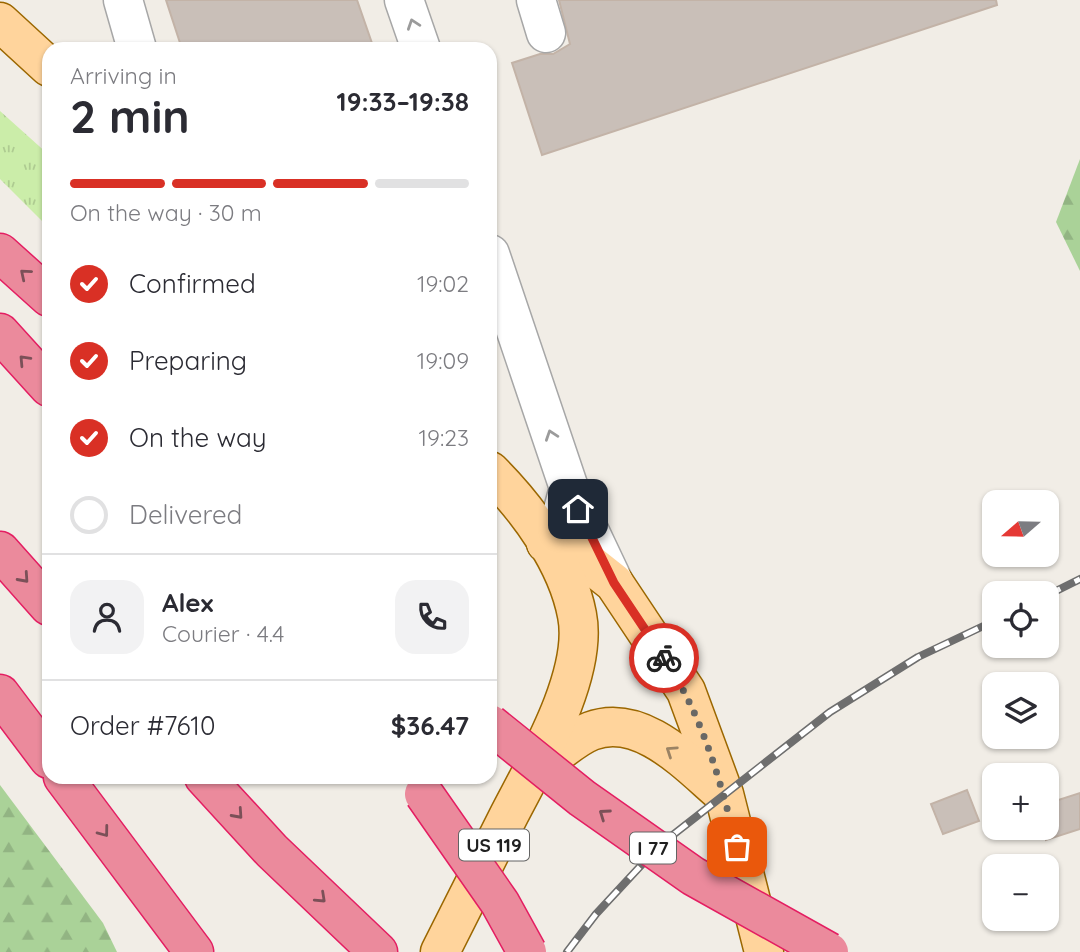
<!DOCTYPE html>
<html lang="en">
<head>
<meta charset="utf-8">
<style>
	body { margin:0; font-family:Quicksand,sans-serif; background:#f2f2f3; color:#2b2b33; height:100vh; display:flex; flex-direction:column; font-size:26px; white-space:nowrap }
	* { box-sizing:border-box; margin:0 }
	p { font-size:23px; color:#7c7c81 }
	.icon { flex:none; width:38px; height:38px; fill:none; stroke:currentColor; stroke-width:2; stroke-linecap:round; stroke-linejoin:round }
	.map { position:relative; flex:1; overflow:hidden }
	.sheet { position:absolute; left:42px; top:42px; width:455px; height:742px; display:flex; flex-direction:column; background:#fff; border-radius:21px; box-shadow:0 2px 5px #0004 }
	.sheet>* { flex:none }
	.needle { width:46px; rotate:250deg }
	.buttons { position:absolute; left:982px; top:490px; display:grid; gap:14px }
	.buttons a { display:grid; place-items:center; width:77px; height:77px; border-radius:14px; background:#fff; box-shadow:0 2px 5px #0004; font-size:35px }
	.pin { position:absolute; display:grid; place-items:center; width:60px; height:60px; color:#fff; margin:-30px; border-radius:14px; box-shadow:0 4px 10px #0006 }
	.courier { position:absolute; display:grid; place-items:center; width:70px; height:70px; margin:-35px; border:5px solid #d93025; border-radius:50%; background:#fff; color:#222; box-shadow:0 2px 9px #0007 }
	.overview em { font-style:normal; font-weight:700 }
	.overview div { display:flex; flex-direction:column-reverse }
	.overview { display:flex; align-items:center; justify-content:space-between; height:119px; padding:0 28px }
	h1 { font-size:46px; font-weight:700; line-height:52px }
	.bar { display:grid; grid-template-columns:repeat(4,1fr); gap:10px 7px; align-content:center; height:84px; padding:0 28px }
	.bar i { height:9px; border-radius:5px; background:#e1e1e2 }
	.bar .on { background:#d93025 }
	.bar p { grid-column:span 4 }
	.line { display:flex; align-items:center; gap:18px; padding:0 28px; border-top:2px solid #e1e1e2 }
	.line div { flex:1 }
	.round { display:grid; place-items:center; flex:none; width:74px; height:74px; border-radius:21px; background:#f2f2f3 }
	ol { padding:0 28px; list-style:none }
	li { display:flex; align-items:center; gap:21px; height:77px }
	li p { margin-inline-start:auto }
	li .icon { padding:7px; border-radius:50%; background:#d93025; color:#fff; stroke-width:4 }
	li:last-child { color:#7c7c81 }
	li i { width:38px; height:38px; border:4px solid #e1e1e2; border-radius:50% }
	.map>svg:first-child { display:block }
</style>
</head>
<body>
<div class="map">
<svg width="1080" height="952" viewBox="0 0 1080 952">
	<defs>
		<pattern id="grass-tufts" width="24" height="20" patternUnits="userSpaceOnUse" patternTransform="scale(1.75)"><rect width="24" height="20" fill="#cbeda9"/><path d="M3 7l-1-3M5 7V3M7 7l1-3M15 17l-1-3M17 17v-4M19 17l1-3" fill="none" stroke="#aecb91"/></pattern>
		<pattern id="forest-firs" width="22" height="20" patternUnits="userSpaceOnUse" patternTransform="scale(1.75)"><rect width="22" height="20" fill="#aad298"/><path d="M5 1l3.5 6h-7zM16 11l3.5 6h-7z" fill="#92b483"/></pattern>
	</defs>
	<rect width="100%" height="100%" fill="#f1ede6"/>
	<!-- grass -->
	<polygon fill="url(#grass-tufts)" points="0,111 49,155 49,228 0,179"/>
	<!-- forest -->
	<g fill="url(#forest-firs)">
		<polygon points="1080,159 1080,271 1056,222"/>
		<polygon points="0,785 103,923 117,952 0,952"/>
	</g>
	<!-- building -->
	<g fill="#c9bfb8" stroke="#c3b3a7" stroke-width="2">
		<polygon points="166,0 357,0 374,49 182,49"/>
		<polygon points="559,0 996,0 997,5 542,155 512,63 540,54 553,54 570,44"/>
		<polygon points="967,790 979,821 943,834 931,804"/>
		<polygon points="1080,793 1080,829 1046,840 1046,804"/>
	</g>
	<g fill="none" stroke-linecap="round" stroke-linejoin="round">
		<defs>
			<g id="minor">
				<polyline points="123,0 137,49"/>
				<polyline points="404,0 421,49"/>
				<polyline points="536,0 546,33"/>
				<polyline points="490,254 569,488 557,532 546,543"/>
				<polyline points="569,488 614,583"/>
			</g>
			<g id="major">
				<polyline points="0,22 49,67"/>
				<polyline points="546,543 571,549 614,583 686,691 724,794 764,952"/>
				<path d="M533,772C551,759 571,739 591,731C641,712 688,764 722,793"/>
				<path d="M440,952C462,908 485,863 507,819C534,766 589,675 577,615C567,562 528,509 490,471"/>
			</g>
			<g id="highway">
				<polyline points="0,253 49,297"/>
				<polyline points="0,333 49,387"/>
				<polyline points="0,551 49,606"/>
				<polyline points="0,694 49,759"/>
				<polyline points="63,777 194,952"/>
				<polyline points="204,777 272,851 378,952"/>
			</g>
		</defs>
		<!-- minor casing -->
		<use href="#minor" stroke="#a7a7a7" stroke-width="41"/>
		<!-- major casing -->
		<use href="#major" stroke="#9b6700" stroke-width="41"/>
		<!-- highway casing -->
		<use href="#highway" stroke="#e41e62" stroke-width="41"/>
		<!-- minor -->
		<use href="#minor" stroke="#fff" stroke-width="38"/>
		<!-- major -->
		<use href="#major" stroke="#ffd49c" stroke-width="38"/>
		<!-- highway -->
		<use href="#highway" stroke="#eb8a9c" stroke-width="38"/>
		<defs>
			<g id="rail">
				<polyline points="1046,596 1080,579"/>
				<polyline points="567,952 596,914 660,845 830,712 918,657 994,621"/>
			</g>
		</defs>
		<!-- rail casing -->
		<use href="#rail" stroke="#6e6e6e" stroke-width="8"/>
		<!-- rail -->
		<use href="#rail" stroke="#fff" stroke-width="5" stroke-dasharray="16" stroke-linecap="butt"/>
		<defs>
			<g id="highway-bridge">
				<polyline points="490,724 582,798 693,876 829,952"/>
				<polyline points="424,794 500,903 527,952"/>
			</g>
		</defs>
		<!-- highway-bridge casing -->
		<use href="#highway-bridge" stroke="#e41e62" stroke-width="41" stroke-linecap="butt"/>
		<!-- highway-bridge -->
		<use href="#highway-bridge" stroke="#eb8a9c" stroke-width="38"/>
	</g>
	<!-- one-way arrows -->
	<defs><path id="oneway-chevron" d="M-2-3.5L2.5 0L-2 3.5" fill="none" stroke-width="1.6" stroke-linecap="round" stroke-linejoin="round" transform="scale(1.75)"/></defs>
	<g stroke="#9b9b9b">
		<use href="#oneway-chevron" transform="translate(413 24) rotate(-109)"/>
		<use href="#oneway-chevron" transform="translate(551 435) rotate(-109)"/>
	</g>
	<g stroke="#7b5058">
		<use href="#oneway-chevron" transform="translate(25 274) rotate(-140)"/>
		<use href="#oneway-chevron" transform="translate(24 360) rotate(-133)"/>
		<use href="#oneway-chevron" transform="translate(24 578) rotate(48)"/>
		<use href="#oneway-chevron" transform="translate(238 814) rotate(48)"/>
		<use href="#oneway-chevron" transform="translate(604 814) rotate(-145)"/>
		<use href="#oneway-chevron" transform="translate(104 832) rotate(53)"/>
		<use href="#oneway-chevron" transform="translate(321 898) rotate(43)"/>
	</g>
	<use stroke="#9b8364" href="#oneway-chevron" transform="translate(671 751) rotate(-146)"/>
	<g fill="none" stroke-linecap="round" stroke-linejoin="round">
		<!-- done -->
		<path stroke="#696865" stroke-width="7" stroke-dasharray="0 12.6" d="M664,658C702,714 721,782 737,847"/>
		<!-- route -->
		<polyline stroke="#d93025" stroke-width="9" points="578,509 614,583 664,658"/>
	</g>
	<g text-anchor="middle" dominant-baseline="central" stroke-width="5" stroke-linejoin="round" paint-order="stroke">
		<!-- shield labels -->
		<g fill="#fff" stroke="#636363" stroke-width="2">
			<rect x="459" y="829.5" width="70" height="31" rx="5"/>
			<rect x="630" y="832.5" width="46" height="31" rx="5"/>
		</g>
		<g font-size="19" font-weight="bold" fill="#202020">
			<text x="494" y="845">US 119</text>
			<text x="653" y="848">I 77</text>
		</g>
	</g>
</svg>
<div class="buttons">
<a><svg class="needle" viewBox="-14 -14 28 28"><path d="M0-13l5 13h-10z" fill="#e53935"/><path d="M0 13l5-13h-10z" fill="#7c7c81"/></svg></a>
<a><svg class="icon" aria-label="locate" viewBox="0 0 24 24"><circle cx="12" cy="12" r="6"/><path d="M12 2v4M12 18v4M2 12h4M18 12h4"/></svg></a>
<a><svg class="icon" aria-label="layers" viewBox="0 0 24 24"><path d="M12 4l9 5-9 5-9-5zM3 14l9 5 9-5"/></svg></a>
<a>+</a>
<a>−</a>
</div>
<div class="pin" style="left:737px;top:847px;background:#ea580c"><svg class="icon" aria-label="bag" viewBox="0 0 24 24"><path d="M5 8h14l-1 12H6zM9 8a3 3 0 0 1 6 0"/></svg></div>
<div class="pin" style="left:578px;top:509px;background:#1f2937"><svg class="icon" aria-label="home" viewBox="0 0 24 24"><path d="M3 11l9-7 9 7M6 9v11h12V9"/></svg></div>
<div class="courier" style="left:664px;top:658px"><svg class="icon" aria-label="bike" viewBox="0 0 24 24"><circle cx="6" cy="16" r="4"/><circle cx="18" cy="16" r="4"/><path d="M6 16l4-8h5l3 8M10 8l3 8H6M13 5h3"/></svg></div>
<section class="sheet">
<div class="overview"><div><h1>2 min</h1><p>Arriving in</p></div><em>19:33–19:38</em></div>
<div class="bar"><i class="on"></i><i class="on"></i><i class="on"></i><i></i><p>On the way · 30 m</p></div>
<ol>
<li><svg class="icon" aria-label="check" viewBox="0 0 24 24"><path d="M5 12l5 5 9-10"/></svg>Confirmed<p>19:02</p></li>
<li><svg class="icon" aria-label="check" viewBox="0 0 24 24"><path d="M5 12l5 5 9-10"/></svg>Preparing<p>19:09</p></li>
<li><svg class="icon" aria-label="check" viewBox="0 0 24 24"><path d="M5 12l5 5 9-10"/></svg>On the way<p>19:23</p></li>
<li><i></i>Delivered</li>
</ol>
<div class="line" style="height:126px"><a class="round"><svg class="icon" aria-label="person" viewBox="0 0 24 24"><circle cx="12" cy="8" r="4"/><path d="M4 21q1-7 8-7t8 7"/></svg></a><div><b>Alex</b><p>Courier · 4.4</p></div><a class="round"><svg class="icon" aria-label="phone" viewBox="0 0 24 24"><path d="M5 4h4l2 5-3 2q2 4 5 5l2-3 5 2v4C11 20 4 13 5 4z"/></svg></a></div>
<div class="line" style="height:91px"><div>Order #7610</div><b>$36.47</b></div>
</section>
</div>
</body>
</html>
